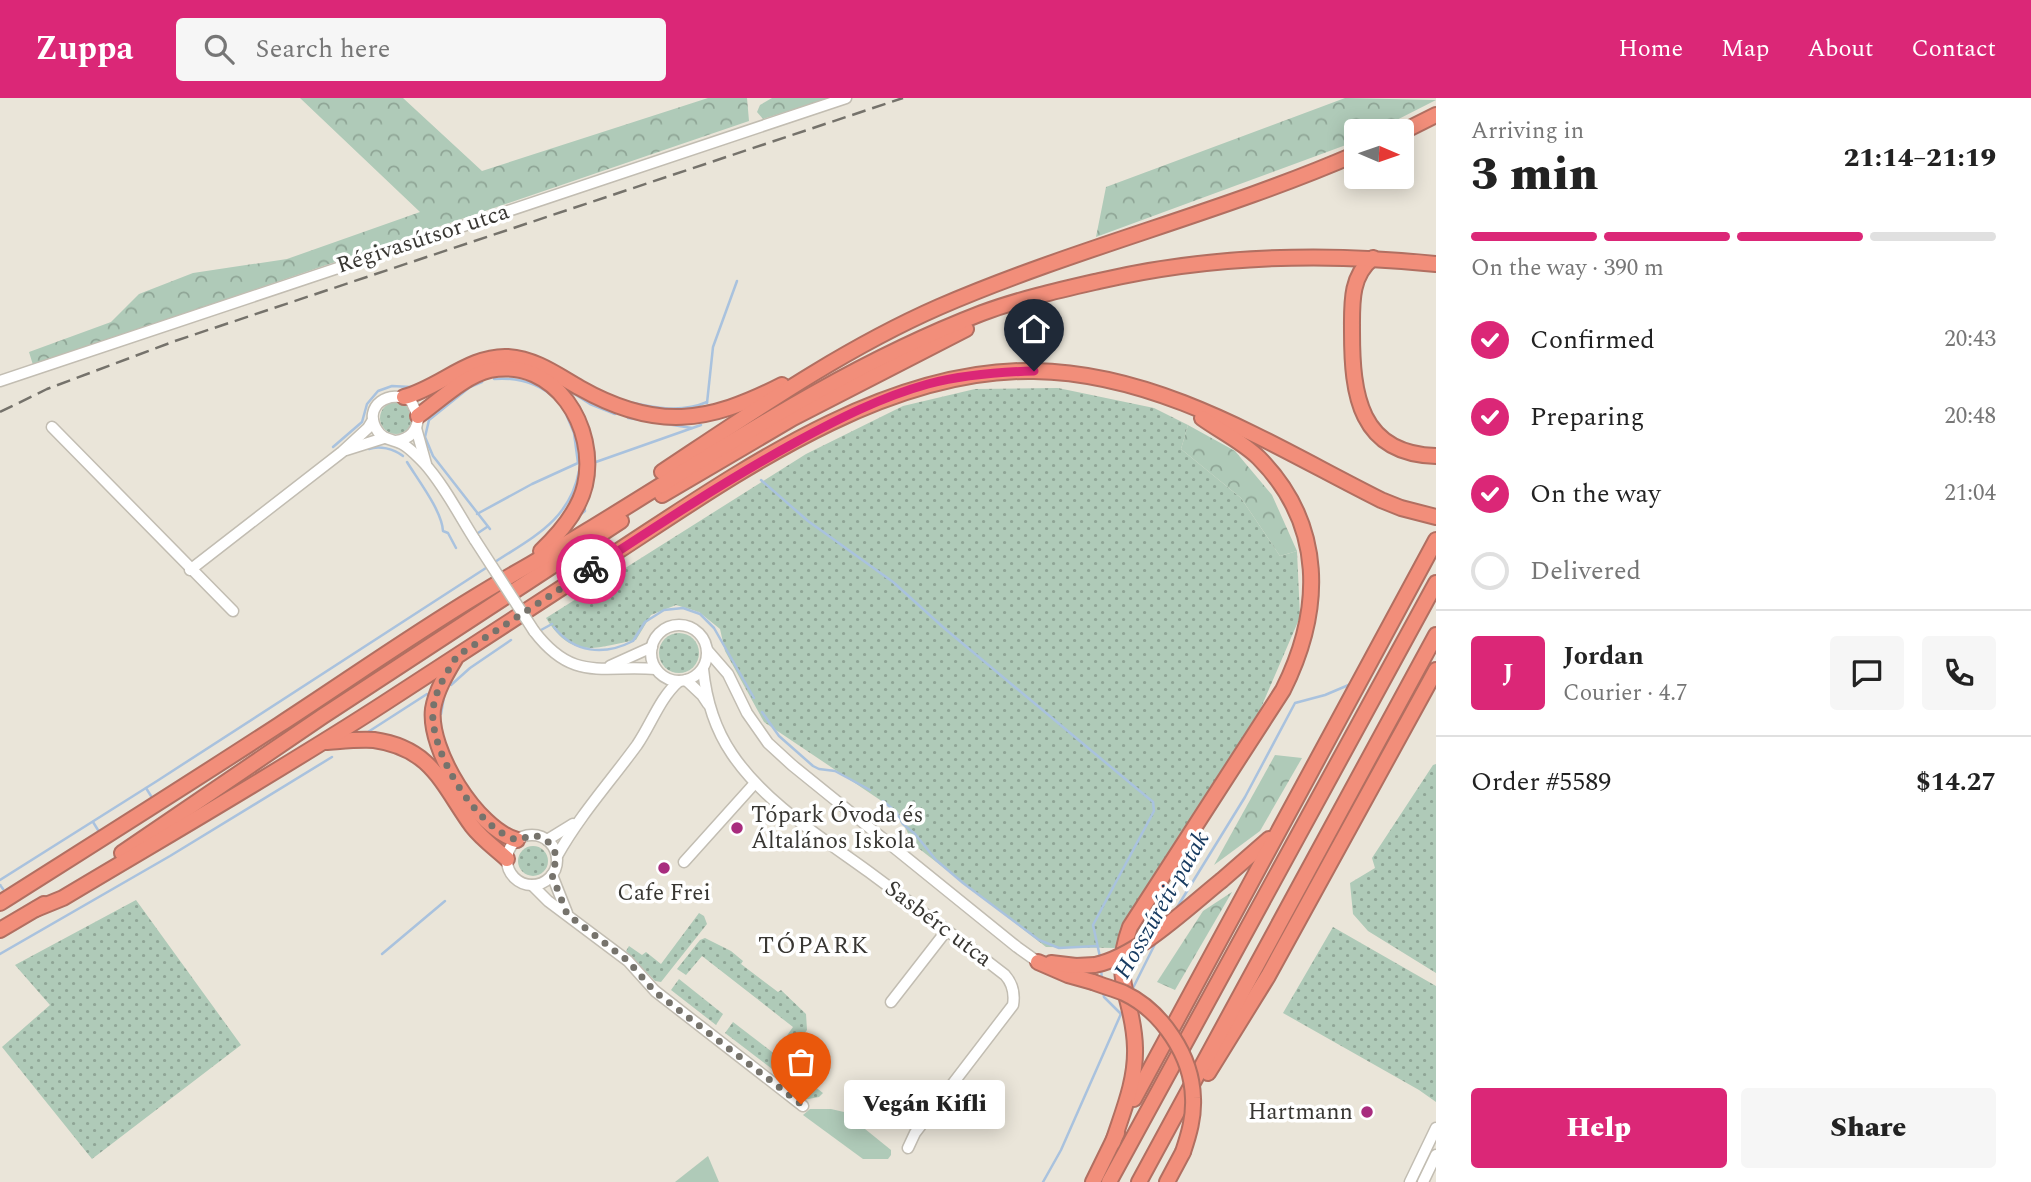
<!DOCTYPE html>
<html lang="en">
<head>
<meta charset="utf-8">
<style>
	body { margin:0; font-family:Spectral,serif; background:#f6f6f6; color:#222; height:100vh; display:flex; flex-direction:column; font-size:26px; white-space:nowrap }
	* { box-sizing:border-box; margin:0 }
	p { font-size:23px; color:#767676 }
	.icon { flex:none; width:38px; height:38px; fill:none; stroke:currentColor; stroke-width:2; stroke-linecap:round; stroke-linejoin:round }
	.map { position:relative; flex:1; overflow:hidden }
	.details { display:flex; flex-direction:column; background:#fff; width:595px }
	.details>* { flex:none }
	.needle { width:46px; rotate:92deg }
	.buttons { position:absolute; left:1344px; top:21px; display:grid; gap:14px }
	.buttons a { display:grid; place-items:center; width:70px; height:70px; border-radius:7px; background:#fff; box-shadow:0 4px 18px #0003; font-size:35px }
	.pin { position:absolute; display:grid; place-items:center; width:60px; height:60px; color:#fff; margin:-72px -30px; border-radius:50% 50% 50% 0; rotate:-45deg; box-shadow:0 0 7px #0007 }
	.pin .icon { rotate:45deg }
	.courier { position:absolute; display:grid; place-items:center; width:70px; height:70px; margin:-35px; border:5px solid #db2777; border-radius:50%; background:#fff; color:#222; box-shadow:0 2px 9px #0007 }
	.bubble { position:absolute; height:49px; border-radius:7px; background:#fff; box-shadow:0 4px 18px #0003; font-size:23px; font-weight:800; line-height:49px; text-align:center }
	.headline em { font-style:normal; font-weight:800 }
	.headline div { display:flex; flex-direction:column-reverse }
	.headline { display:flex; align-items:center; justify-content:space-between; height:119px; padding:0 35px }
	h1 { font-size:46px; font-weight:800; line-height:52px }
	.bar { display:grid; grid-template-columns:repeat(4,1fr); gap:10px 7px; align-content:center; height:84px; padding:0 35px }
	.bar i { height:9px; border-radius:5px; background:#e0e0e0 }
	.bar .current { background:#db2777 }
	.bar p { grid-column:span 4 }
	.line { display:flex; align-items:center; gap:18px; padding:0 35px; border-top:2px solid #e0e0e0 }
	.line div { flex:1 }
	.round { display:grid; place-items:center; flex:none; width:74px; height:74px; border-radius:7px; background:#f6f6f6 }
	ol { padding:0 35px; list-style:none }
	li { display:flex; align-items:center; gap:21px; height:77px }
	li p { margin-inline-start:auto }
	li .icon { padding:7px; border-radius:50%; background:#db2777; color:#fff; stroke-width:4 }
	li:last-child { color:#767676 }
	li i { width:38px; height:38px; border:4px solid #e0e0e0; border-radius:50% }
	.action { display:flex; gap:14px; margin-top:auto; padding:14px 35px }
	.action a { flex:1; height:80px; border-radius:7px; background:#db2777; color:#fff; font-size:28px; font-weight:800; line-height:80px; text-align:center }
	.action a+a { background:#f6f6f6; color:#222 }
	header { display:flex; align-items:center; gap:42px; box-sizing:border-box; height:98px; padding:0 35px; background:#db2777; color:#fff }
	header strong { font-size:33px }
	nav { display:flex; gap:38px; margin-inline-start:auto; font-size:24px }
	.search { width:490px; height:63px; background:#f6f6f6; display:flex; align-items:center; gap:18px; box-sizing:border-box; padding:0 24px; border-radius:7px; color:#767676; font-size:26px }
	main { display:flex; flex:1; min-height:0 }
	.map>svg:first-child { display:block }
</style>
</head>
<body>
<header>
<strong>Zuppa</strong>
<div class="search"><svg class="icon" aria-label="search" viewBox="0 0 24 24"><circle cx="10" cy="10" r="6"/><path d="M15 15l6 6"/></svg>Search here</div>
<nav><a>Home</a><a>Map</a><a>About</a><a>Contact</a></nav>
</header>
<main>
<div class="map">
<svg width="1436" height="1084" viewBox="0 0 1436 1084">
	<defs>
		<pattern id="grass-dots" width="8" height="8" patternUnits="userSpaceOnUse" patternTransform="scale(1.75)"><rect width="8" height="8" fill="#afcab8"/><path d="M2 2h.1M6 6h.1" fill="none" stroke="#8fa596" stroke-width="1.8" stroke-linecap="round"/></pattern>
		<pattern id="forest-crowns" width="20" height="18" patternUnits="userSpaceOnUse" patternTransform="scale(1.75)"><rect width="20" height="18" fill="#afcab8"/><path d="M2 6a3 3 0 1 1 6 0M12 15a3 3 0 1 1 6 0" fill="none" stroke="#8fa596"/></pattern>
	</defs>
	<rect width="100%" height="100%" fill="#eae5d9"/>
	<!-- grass -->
	<g fill="url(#grass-dots)">
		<path d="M1058,290L1154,310L1188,327L1181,351L1241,400L1280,458L1297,453L1300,519L1260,612L1132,811L1116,850L1046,849L913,746L898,714L764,624L725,553L720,531L699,514L676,507L651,517L636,542C594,550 572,562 546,520L806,356L903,308L975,291Z"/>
		<circle cx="396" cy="320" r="16"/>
		<circle cx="679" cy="555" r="20"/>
		<polygon points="1436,666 1436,875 1368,833 1353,816 1350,785 1375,770 1372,760 1433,667"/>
		<circle cx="533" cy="763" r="15"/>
		<polygon points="136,802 241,947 92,1061 2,949 50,907 15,867"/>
		<polygon points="699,815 704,818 707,826 661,884 655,883 626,853 629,848 642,857 646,854 661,866"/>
		<polygon points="1333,829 1436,888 1436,1004 1419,992 1283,915"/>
		<polygon points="705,840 731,853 743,863 741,866 778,894 781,892 806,916 807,932 788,958 778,950 793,929 702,858 686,877 677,871 700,842"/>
		<polygon points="679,881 723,916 716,927 671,892"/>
		<polygon points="733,924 784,963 776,974 725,935"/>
		<polygon points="788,968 823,995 819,999 803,1002 805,997 781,978"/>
	</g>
	<!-- forest -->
	<g fill="url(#forest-crowns)">
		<polygon points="300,0 403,0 482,73 708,0 747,0 749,23 33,267 29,254 111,224 139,196 193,175 287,161 420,114"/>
		<polygon points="772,0 830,0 763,21 757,14 760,7"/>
		<polygon points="1345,0 1436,2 1375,33 1356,33 1356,43 1354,44 1096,139 1106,89"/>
		<polygon points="1188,327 1235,353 1272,397 1297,453 1280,458 1241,400 1181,351"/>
		<polygon points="1275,657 1302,660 1260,733 1214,767"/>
		<polygon points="1232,794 1175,892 1157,884 1203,813"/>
	</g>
	<!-- park -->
	<g fill="#afcab8">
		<polygon points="810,1011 831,1011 844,1014 891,1052 891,1057 888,1061 863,1061 803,1017"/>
		<polygon points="708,1058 719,1084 675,1084"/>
	</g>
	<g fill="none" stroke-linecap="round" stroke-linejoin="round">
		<!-- stream -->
		<g stroke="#a9c2de" stroke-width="2.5">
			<polyline points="525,255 554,267"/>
			<path d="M494,281C519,279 539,285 557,302"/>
			<polyline points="482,284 470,289 429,322 425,339 433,358 490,431"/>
			<polyline points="562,288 590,306 615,316"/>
			<polyline points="572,298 581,313"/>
			<path d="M629,304C655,310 682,315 707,304"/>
			<polyline points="707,305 713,249 737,183"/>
			<polyline points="628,320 692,330"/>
			<polyline points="333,349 362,324 367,306 378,293 392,288 411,289"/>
			<polyline points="592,349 595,363"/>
			<path d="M369,351C379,347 394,351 403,358"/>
			<path d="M407,364C418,382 442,413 443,433L448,435L456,450"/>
			<polyline points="593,365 701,327"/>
			<polyline points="761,382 808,423 893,484 944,530 1153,704 1154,713 1093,827 1100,859"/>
			<polyline points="477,416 532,386 578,365 574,335 566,316"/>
			<polyline points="581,416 585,413 584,407"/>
			<polyline points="478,435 487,429"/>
			<path d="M495,464C533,439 570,422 579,373"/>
			<path d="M554,529C574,555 604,558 633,543L645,524L664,512L683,510L700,516L714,530L754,600"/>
			<polyline points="541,532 552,526"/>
			<polyline points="451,587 470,570 511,542"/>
			<polyline points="762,614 779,638 813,668 819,671 835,673 870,692"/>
			<polyline points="441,616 444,599"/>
			<polyline points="368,634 427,596"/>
			<polyline points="146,690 151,698"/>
			<polyline points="883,703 896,714 903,726 915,736 936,762 963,785 1039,842 1059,850 1097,848"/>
			<polyline points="93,724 98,732"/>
			<polyline points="0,782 157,683 489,468"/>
			<polyline points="0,787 3,791"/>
			<polyline points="1176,811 1245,699 1295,605 1325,597 1351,586"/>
			<polyline points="0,856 170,758 332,659"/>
			<polyline points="382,856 445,803"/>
			<polyline points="1101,869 1102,883"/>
			<polyline points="1103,893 1104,899 1121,916"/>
			<polyline points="1131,894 1156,844"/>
			<polyline points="1043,1084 1061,1052 1124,909"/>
		</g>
		<defs>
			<g id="minor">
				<polyline points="0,283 846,0"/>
				<polyline points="52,329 233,513"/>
				<polyline points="416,330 426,366"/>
				<path d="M396,343C410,341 418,333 418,318L411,303C390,290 362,308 377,332C383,343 395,341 404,347C412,352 418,359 424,365C444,387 459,417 475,442"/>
				<polyline points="346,352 384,340"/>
				<polyline points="190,472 342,354 368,330 373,322"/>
				<circle cx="679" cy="555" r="28"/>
				<path d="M534,533C573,584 600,567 656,571"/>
				<polyline points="708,553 728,576 747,615 768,645 792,667 1017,849 1038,864"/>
				<polyline points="610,568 652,549"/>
				<path d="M703,571C706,601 715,631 732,656C765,705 821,739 869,774C915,808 960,842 1005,877C1013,886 1015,895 1013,907L915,1035L908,1050"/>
				<polyline points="686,582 702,597 708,606"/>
				<circle cx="532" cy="762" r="25"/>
				<polyline points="547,742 573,726"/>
				<path d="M557,758C580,717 610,684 637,647C652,625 659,601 679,583"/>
				<polyline points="684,764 755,685"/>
				<polyline points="552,777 567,815"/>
				<polyline points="532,787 548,803 628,863 655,893 803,1008"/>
				<polyline points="891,904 947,832"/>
				<polyline points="1410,1084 1436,1030"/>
				<polyline points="1423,1084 1436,1057"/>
			</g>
			<g id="highway">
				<polyline points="1402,34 1436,17"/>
				<path d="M1373,160C1350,178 1352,206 1352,234C1352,296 1359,356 1436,358"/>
				<path d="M404,299C439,290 470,257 508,259C536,261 557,277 580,290C656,333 708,325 782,287"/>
				<path d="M418,318C439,303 464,278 490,272C555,259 598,330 585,387C579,413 560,435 541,453"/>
				<path d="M662,374C751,315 841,252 939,209C1075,150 1220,115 1356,56"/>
				<polyline points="662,397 793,320 966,231"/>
				<path d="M455,561C446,576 436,593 433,611C428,652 477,731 517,742"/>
				<path d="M325,644C341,643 358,641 374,642C432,650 443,688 472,728C482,741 495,750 507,761"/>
				<polyline points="122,755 323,618 621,423"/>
				<polyline points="1222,782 1269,741"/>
				<path d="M0,805C93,746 187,687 279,627C345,584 409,539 475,499C512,476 550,456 587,433C715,355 841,269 982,215C1020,201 1060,192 1099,183C1211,157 1322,154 1436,166"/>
				<path d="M36,811L63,800C170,736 278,674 383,606C458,557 533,508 609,459C732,379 881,270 1034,273C1161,275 1271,347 1381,402L1401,410L1436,419"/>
				<polyline points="0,832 44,806"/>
				<polyline points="1038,864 1068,877 1093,884"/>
				<polyline points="1051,865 1076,868 1095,867"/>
				<polyline points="1208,975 1268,878 1436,572"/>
				<polyline points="1134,1001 1436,442"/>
				<path d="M1113,1044C1123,1013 1136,983 1135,950C1134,899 1110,884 1130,829L1283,592C1323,512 1325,427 1259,360C1243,344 1220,333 1202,320"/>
				<polyline points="1093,1084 1117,1035"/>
				<polyline points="1109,1084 1436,485"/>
				<polyline points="1139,1084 1436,537"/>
				<polyline points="1167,1084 1183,1054"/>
			</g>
		</defs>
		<!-- minor casing -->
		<use href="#minor" stroke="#c2bdb2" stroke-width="13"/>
		<!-- highway casing -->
		<use href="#highway" stroke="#b16f61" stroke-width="18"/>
		<!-- minor -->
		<use href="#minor" stroke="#fff" stroke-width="10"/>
		<!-- highway -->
		<use href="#highway" stroke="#f28e7a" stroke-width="14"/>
		<!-- rail -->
		<polyline stroke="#75726b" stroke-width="2.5" stroke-dasharray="14 7" stroke-linecap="butt" points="0,314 47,291 175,243 903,0"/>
		<defs>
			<polyline id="minor-bridge" points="475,442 534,533"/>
			<g id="highway-bridge">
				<path d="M1095,867C1138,858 1187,810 1222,782"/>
				<path d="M1093,884C1103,888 1114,891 1124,895C1162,913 1192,958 1193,1000C1194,1019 1189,1036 1183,1054"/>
			</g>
		</defs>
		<!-- minor-bridge casing -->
		<use href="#minor-bridge" stroke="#c2bdb2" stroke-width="13" stroke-linecap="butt"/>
		<!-- highway-bridge casing -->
		<use href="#highway-bridge" stroke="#b16f61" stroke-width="18" stroke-linecap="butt"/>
		<!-- minor-bridge -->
		<use href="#minor-bridge" stroke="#fff" stroke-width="10"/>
		<!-- highway-bridge -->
		<use href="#highway-bridge" stroke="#f28e7a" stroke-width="14"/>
	</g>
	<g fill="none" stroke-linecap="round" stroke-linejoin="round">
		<!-- done -->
		<path stroke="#76736c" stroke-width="7" stroke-dasharray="0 12.6" d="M591,471L457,558C447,574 435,592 433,612C429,653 477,731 517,742L534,737L547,742L557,758L552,777L567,816L628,863L654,893L801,1006"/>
		<!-- route -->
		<path stroke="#db2777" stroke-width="9" d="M591,471C658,427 725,383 796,344C838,321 881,299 928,286C963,277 998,274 1034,273"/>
	</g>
	<!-- markers -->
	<g fill="#a82c7e" stroke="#fff" stroke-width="2.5">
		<circle cx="737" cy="730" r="7"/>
		<circle cx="664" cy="770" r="7"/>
		<circle cx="1367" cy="1014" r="7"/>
	</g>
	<g text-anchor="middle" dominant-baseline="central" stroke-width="7" stroke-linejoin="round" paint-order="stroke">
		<!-- street labels -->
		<g font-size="23" fill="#383632" stroke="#fff">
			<text transform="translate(423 141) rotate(-18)">Régivasútsor utca</text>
			<text transform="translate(938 826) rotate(37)">Sasbérc utca</text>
		</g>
		<!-- poi labels -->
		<g font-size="23" fill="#383632" stroke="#fff" text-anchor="start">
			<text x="751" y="717">Tópark Óvoda és<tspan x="751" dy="26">Általános Iskola</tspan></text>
			<text x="664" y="795" text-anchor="middle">Cafe Frei</text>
			<text x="1353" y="1014" text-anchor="end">Hartmann</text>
		</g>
		<!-- water labels -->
		<g font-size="24" font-style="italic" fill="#173b61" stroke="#fff">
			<text transform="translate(1162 807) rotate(-60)">Hosszúréti-patak</text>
		</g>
		<!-- neighbourhood labels -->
		<g font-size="24" letter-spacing="2" fill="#383632" stroke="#fff">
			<text x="814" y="848">TÓPARK</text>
		</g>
	</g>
</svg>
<div class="buttons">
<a><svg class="needle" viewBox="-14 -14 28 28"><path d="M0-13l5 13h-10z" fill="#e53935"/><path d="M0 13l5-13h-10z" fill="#767676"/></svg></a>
</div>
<div class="pin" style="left:801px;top:1006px;background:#ea580c"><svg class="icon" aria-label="bag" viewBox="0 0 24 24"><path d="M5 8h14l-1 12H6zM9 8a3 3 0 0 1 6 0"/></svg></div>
<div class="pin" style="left:1034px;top:273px;background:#1f2937"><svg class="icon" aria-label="home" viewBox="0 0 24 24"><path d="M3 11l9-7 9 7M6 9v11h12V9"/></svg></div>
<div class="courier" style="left:591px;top:471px"><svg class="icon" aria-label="bike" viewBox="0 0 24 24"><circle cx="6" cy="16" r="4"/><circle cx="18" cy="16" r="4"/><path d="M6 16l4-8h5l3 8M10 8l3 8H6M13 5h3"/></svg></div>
<div class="bubble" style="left:844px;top:982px;width:161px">Vegán Kifli</div>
</div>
<section class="details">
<div class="headline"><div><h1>3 min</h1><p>Arriving in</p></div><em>21:14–21:19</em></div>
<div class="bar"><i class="current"></i><i class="current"></i><i class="current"></i><i></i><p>On the way · 390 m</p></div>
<ol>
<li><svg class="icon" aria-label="check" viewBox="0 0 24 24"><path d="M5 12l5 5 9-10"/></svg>Confirmed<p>20:43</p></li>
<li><svg class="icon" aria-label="check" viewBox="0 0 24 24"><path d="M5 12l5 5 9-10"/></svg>Preparing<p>20:48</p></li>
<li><svg class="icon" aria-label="check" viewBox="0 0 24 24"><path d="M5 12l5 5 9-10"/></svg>On the way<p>21:04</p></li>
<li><i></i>Delivered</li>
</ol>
<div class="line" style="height:126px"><b class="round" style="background:#db2777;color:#fff">J</b><div><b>Jordan</b><p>Courier · 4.7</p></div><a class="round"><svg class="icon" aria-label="chat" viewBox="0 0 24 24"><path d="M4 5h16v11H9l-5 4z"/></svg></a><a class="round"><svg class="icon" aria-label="phone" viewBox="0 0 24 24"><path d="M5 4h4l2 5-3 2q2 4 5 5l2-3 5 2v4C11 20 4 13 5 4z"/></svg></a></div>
<div class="line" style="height:91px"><div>Order #5589</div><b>$14.27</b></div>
<div class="action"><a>Help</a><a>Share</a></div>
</section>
</main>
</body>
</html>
